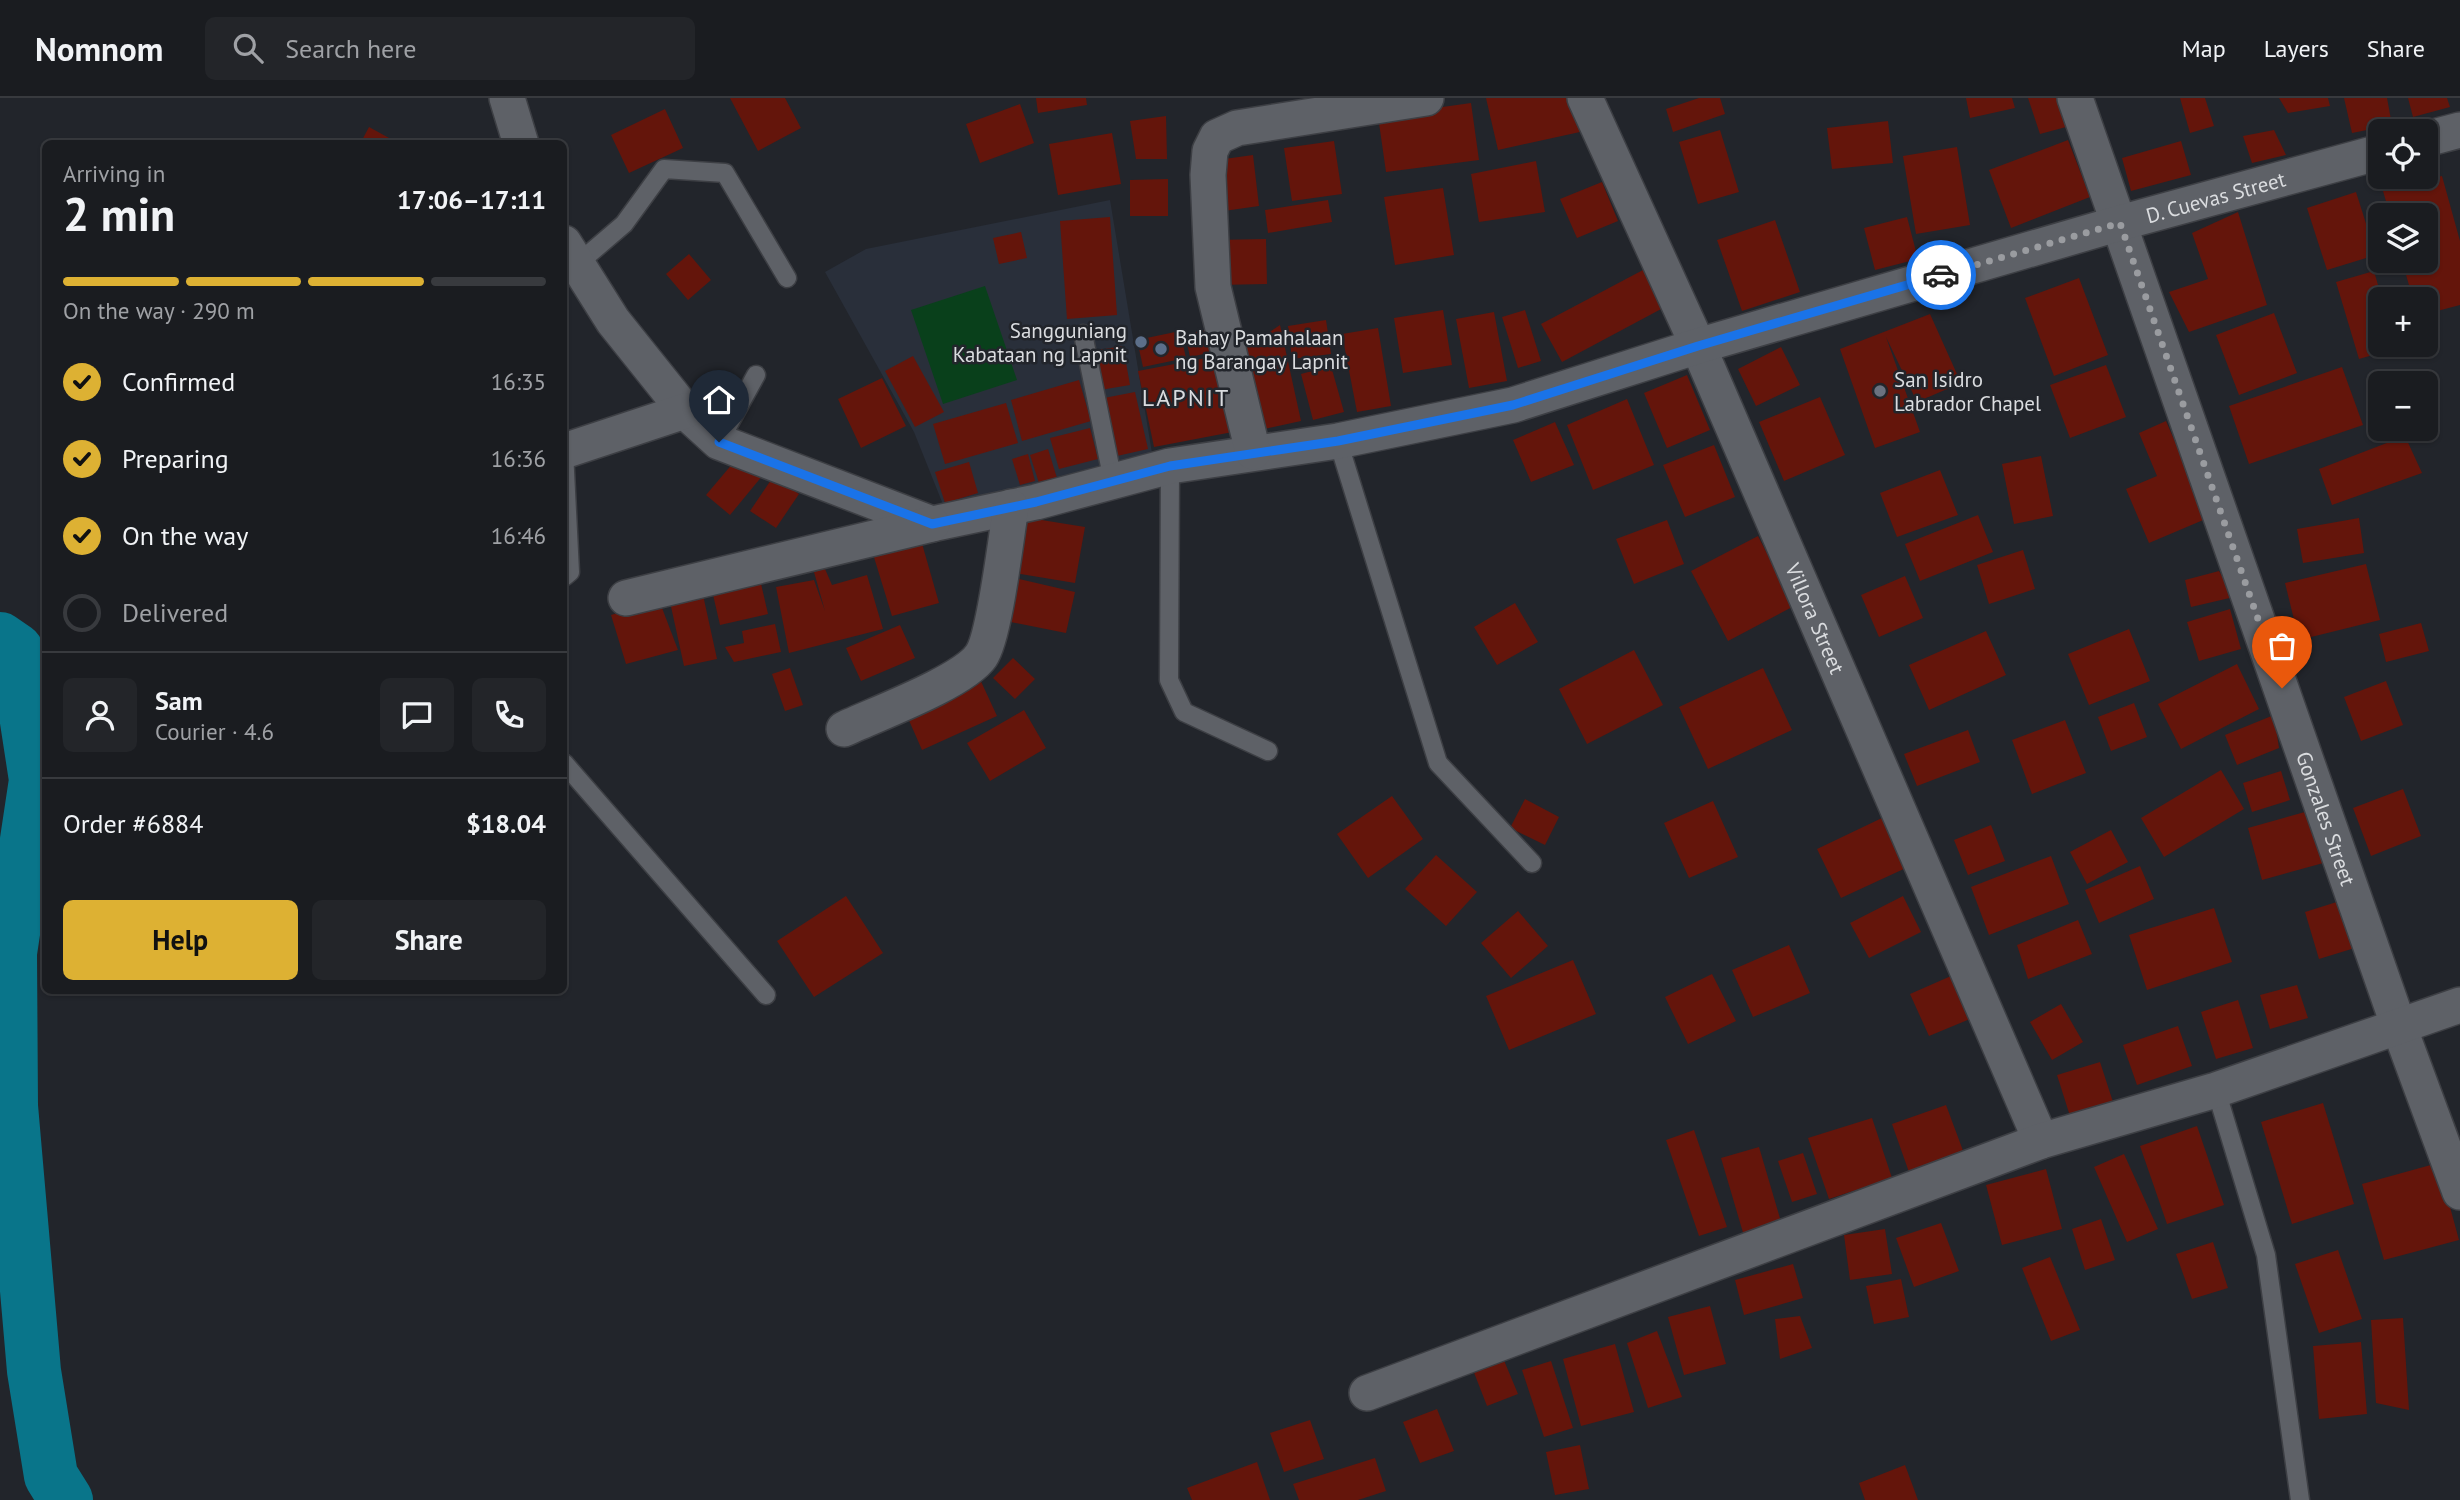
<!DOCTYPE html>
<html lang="en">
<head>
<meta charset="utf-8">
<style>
	body { margin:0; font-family:"PT Sans",sans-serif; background:#232529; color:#f1f3f6; height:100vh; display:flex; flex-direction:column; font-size:26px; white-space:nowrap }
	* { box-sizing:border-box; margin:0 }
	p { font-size:23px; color:#9fa1a5 }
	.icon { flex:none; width:38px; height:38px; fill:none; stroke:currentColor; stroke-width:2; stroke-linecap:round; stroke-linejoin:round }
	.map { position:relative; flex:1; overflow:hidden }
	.sheet { position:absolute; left:42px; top:42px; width:525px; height:854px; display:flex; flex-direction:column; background:#1a1c20; border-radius:10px; box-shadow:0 2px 5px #0004,0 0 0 2px #383a3e }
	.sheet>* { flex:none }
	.buttons { position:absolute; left:2368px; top:21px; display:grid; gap:14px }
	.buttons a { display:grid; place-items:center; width:70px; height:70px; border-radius:10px; background:#1a1c20; box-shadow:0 2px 5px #0004,0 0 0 2px #383a3e; font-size:35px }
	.pin { position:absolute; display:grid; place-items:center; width:60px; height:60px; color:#fff; margin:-72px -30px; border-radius:50% 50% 50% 0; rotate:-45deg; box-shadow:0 0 7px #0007 }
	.pin .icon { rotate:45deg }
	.courier { position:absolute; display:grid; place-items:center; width:70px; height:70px; margin:-35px; border:5px solid #1a73e8; border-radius:50%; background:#fff; color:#222; box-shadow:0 2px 9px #0007 }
	.head em { font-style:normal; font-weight:600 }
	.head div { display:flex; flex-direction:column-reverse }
	.head { display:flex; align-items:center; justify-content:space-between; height:119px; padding:0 21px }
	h1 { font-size:46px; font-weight:600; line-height:52px }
	.bar { display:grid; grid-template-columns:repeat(4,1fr); gap:10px 7px; align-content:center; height:84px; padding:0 21px }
	.bar i { height:9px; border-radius:5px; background:#383a3e }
	.bar .current { background:#ddb133 }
	.bar p { grid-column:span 4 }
	.line { display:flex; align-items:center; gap:18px; padding:0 21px; border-top:2px solid #383a3e }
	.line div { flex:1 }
	.round { display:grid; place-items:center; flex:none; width:74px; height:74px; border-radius:10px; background:#232529 }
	ol { padding:0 21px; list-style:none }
	li { display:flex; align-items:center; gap:21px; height:77px }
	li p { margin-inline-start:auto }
	li .icon { padding:7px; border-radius:50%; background:#ddb133; color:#111; stroke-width:4 }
	li:last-child { color:#9fa1a5 }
	li i { width:38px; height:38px; border:4px solid #383a3e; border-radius:50% }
	.cta { display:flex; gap:14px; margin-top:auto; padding:14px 21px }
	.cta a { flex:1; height:80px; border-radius:10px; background:#ddb133; color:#111; font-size:28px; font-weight:600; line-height:80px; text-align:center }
	.cta a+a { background:#232529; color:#f1f3f6 }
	header { display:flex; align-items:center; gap:42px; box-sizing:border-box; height:98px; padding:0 35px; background:#1a1c20; border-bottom:2px solid #383a3e }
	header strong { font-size:33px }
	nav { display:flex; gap:38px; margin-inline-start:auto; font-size:24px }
	.search { width:490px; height:63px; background:#232529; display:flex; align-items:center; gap:18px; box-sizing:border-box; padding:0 24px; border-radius:10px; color:#9fa1a5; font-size:26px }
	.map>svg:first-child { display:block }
</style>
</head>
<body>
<header>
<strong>Nomnom</strong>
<div class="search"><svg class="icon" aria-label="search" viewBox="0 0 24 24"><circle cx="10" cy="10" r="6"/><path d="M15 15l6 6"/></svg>Search here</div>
<nav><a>Map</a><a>Layers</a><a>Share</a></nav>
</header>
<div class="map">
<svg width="2460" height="1402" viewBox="0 0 2460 1402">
	<rect width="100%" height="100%" fill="#22252b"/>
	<!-- built -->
	<polygon fill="#292f3a" points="1110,102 1153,361 944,409 914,334 825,174 866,151"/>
	<!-- green -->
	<polygon fill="#09401b" points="985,188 1017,282 943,306 911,212"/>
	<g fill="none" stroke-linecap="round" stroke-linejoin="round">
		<!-- river -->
		<polyline stroke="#09758a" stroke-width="54" points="0,541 16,552 36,682 10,855 11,1008 34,1273 51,1378 66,1402"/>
	</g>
	<!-- building -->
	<g fill="#64150b">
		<polygon points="730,0 785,0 801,30 758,53"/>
		<polygon points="1036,0 1086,0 1087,7 1038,15"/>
		<polygon points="1486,0 1572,0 1580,34 1498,52"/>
		<polygon points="1699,0 1720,0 1725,16 1673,34 1666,11"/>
		<polygon points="1966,0 2012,0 2015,10 1970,20"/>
		<polygon points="2028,0 2057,0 2066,29 2040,36"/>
		<polygon points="2180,0 2205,0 2214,28 2190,35"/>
		<polygon points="2279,0 2328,0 2330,8 2288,15"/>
		<polygon points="2344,0 2387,0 2392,27 2352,35"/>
		<polygon points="2408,0 2447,0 2450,9 2413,19"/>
		<polygon points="1471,5 1479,62 1386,74 1378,18"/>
		<polygon points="1020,6 1034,45 980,65 966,26"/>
		<polygon points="665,11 683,50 629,75 611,37"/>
		<polygon points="1166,18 1167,61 1136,61 1130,23"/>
		<polygon points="1888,23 1893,65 1832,71 1827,30"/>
		<polygon points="369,29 400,46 360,46"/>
		<polygon points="1720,32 1739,94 1698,106 1679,44"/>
		<polygon points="2274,32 2286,57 2252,65 2243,38"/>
		<polygon points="1112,35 1121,86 1058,97 1049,46"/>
		<polygon points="2068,42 2090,99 2011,130 1989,72"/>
		<polygon points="1334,43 1342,96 1292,103 1284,50"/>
		<polygon points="2181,43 2191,77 2131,93 2122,60"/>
		<polygon points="1957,49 1970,127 1916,136 1903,58"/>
		<polygon points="1253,57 1259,108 1224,113 1217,62"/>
		<polygon points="1536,63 1545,114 1479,124 1471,76"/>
		<polygon points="2442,78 2460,143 2460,207 2426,216 2426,201 2413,201 2402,163 2426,163 2426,117 2390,117 2383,93"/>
		<polygon points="1168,81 1168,118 1130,118 1130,82"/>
		<polygon points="1602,84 1618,123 1577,140 1560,101"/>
		<polygon points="1443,90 1454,157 1395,167 1384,99"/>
		<polygon points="2356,94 2376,157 2327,172 2307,110"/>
		<polygon points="1328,102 1332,124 1268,135 1265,112"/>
		<polygon points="2238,114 2267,207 2189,234 2169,194 2208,181 2192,135"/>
		<polygon points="1110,119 1117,217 1067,221 1060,123"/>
		<polygon points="1907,119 1918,161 1875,172 1864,130"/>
		<polygon points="1775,122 1800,194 1742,213 1717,142"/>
		<polygon points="1021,134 1027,160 999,166 993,140"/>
		<polygon points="1266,141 1267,186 1217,187 1216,142"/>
		<polygon points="689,156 711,182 688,202 666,176"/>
		<polygon points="1643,172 1663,210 1562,264 1541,226"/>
		<polygon points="2374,173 2382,201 2380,247 2396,247 2397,250 2359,261 2336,184"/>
		<polygon points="2079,180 2108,257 2054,278 2025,200"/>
		<polygon points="1443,212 1452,267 1403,275 1394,220"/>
		<polygon points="1525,212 1541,263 1518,270 1502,219"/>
		<polygon points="1494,214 1507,283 1469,290 1456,221"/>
		<polygon points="2274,215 2297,275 2239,297 2216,237"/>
		<polygon points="1930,216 1961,285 1917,304 1886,239 1920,334 1875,350 1840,251"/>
		<polygon points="1326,222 1331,256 1292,261 1288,228"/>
		<polygon points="1280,227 1301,323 1260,332 1243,252"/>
		<polygon points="1378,230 1391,308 1357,314 1342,236"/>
		<polygon points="1212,231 1217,253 1190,259 1185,236"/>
		<polygon points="1180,233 1186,260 1143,269 1137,242"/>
		<polygon points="1123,248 1130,287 1100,292 1092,253"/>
		<polygon points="1781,249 1800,287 1756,308 1738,271"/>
		<polygon points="1227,256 1243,332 1154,349 1138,273"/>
		<polygon points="913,258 944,314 915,329 885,273"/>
		<polygon points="2106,267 2126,319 2070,340 2050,287"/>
		<polygon points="1331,268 1344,314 1313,322 1301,276"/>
		<polygon points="2342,269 2363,327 2249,366 2229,308"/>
		<polygon points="1687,277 1710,332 1667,350 1644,295"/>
		<polygon points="882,280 906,328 861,350 838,301"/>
		<polygon points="1079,282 1091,323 1022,343 1011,302"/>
		<polygon points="1135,294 1148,351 1117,358 1104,300"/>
		<polygon points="1820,299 1845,357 1784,383 1759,324"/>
		<polygon points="1627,301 1654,367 1593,392 1567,327"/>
		<polygon points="1006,305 1018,345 945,366 933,326"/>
		<polygon points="2166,323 2208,420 2149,445 2126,391 2157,378 2139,335"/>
		<polygon points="1555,324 1574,367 1531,384 1513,342"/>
		<polygon points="1090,330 1098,361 1059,371 1050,340"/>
		<polygon points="2405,338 2422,375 2332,407 2319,371"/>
		<polygon points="1714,347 1735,399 1685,419 1663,367"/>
		<polygon points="1048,351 1057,380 1039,385 1030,357"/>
		<polygon points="1028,356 1035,383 1020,387 1012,361"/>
		<polygon points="739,358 763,377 730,417 706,397"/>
		<polygon points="2041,358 2053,418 2014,426 2002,366"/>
		<polygon points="969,364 978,395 945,405 935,374"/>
		<polygon points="1940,372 1958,417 1897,439 1880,395"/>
		<polygon points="773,379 799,396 776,430 750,413"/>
		<polygon points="1978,417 1993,454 1920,483 1905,446"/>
		<polygon points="1023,419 1085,429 1075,485 1014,475"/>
		<polygon points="2359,420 2364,455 2303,465 2297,431"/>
		<polygon points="1667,422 1684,466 1634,486 1616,441"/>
		<polygon points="1758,438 1794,508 1728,543 1691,473"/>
		<polygon points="921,442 939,505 892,518 873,456"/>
		<polygon points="2023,452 2035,491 1989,506 1977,467"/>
		<polygon points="2366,466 2380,522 2299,542 2285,485"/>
		<polygon points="825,471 832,487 867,477 883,531 789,555 776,489 814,482 825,513 814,474"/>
		<polygon points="2219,473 2234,499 2191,509 2185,482"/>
		<polygon points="759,477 768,516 720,527 711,488"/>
		<polygon points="1905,478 1923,520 1879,539 1861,497"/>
		<polygon points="1011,479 1075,494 1066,535 1001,522"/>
		<polygon points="703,497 717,561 684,568 670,504"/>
		<polygon points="659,502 678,552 626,566 611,517"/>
		<polygon points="1515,505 1538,544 1497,567 1474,529"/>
		<polygon points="2230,511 2241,551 2199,563 2187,524"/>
		<polygon points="2421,525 2429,553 2386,564 2379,536"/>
		<polygon points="775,526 781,554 734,564 725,549 744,545 742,533"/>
		<polygon points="900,527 915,560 861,583 846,550"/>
		<polygon points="2129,531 2150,583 2089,607 2068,556"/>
		<polygon points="1986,533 2006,577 1929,612 1909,567"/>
		<polygon points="1634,552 1663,607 1587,646 1559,591"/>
		<polygon points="1013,560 1035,581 1015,601 993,580"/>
		<polygon points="2237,566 2259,611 2181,651 2158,606"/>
		<polygon points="790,570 803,607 785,613 772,576"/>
		<polygon points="1763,570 1792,632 1708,671 1679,609"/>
		<polygon points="978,577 997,618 922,652 904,611"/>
		<polygon points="2386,583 2403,627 2361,643 2344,599"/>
		<polygon points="2134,605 2147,639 2111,653 2098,619"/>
		<polygon points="1024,612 1046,650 990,683 967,645"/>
		<polygon points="2274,617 2279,650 2237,667 2225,637"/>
		<polygon points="2065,622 2086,675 2032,696 2012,642"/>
		<polygon points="1968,632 1980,664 1917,688 1904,656"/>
		<polygon points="2221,672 2244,711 2164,759 2141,720"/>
		<polygon points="2281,673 2290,702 2252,714 2243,685"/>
		<polygon points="2403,691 2421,738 2371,758 2353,710"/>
		<polygon points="1392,698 1423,741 1368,780 1337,736"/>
		<polygon points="1525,701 1559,719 1545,747 1510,730"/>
		<polygon points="1713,703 1738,759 1689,780 1664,725"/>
		<polygon points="2312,712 2327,764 2262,782 2248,730"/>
		<polygon points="1884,719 1908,769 1841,800 1817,751"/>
		<polygon points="1991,727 2005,763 1968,777 1954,742"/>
		<polygon points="2111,732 2128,764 2087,786 2070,754"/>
		<polygon points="1436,757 1477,794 1446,828 1405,791"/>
		<polygon points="2051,758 2069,806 1989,837 1971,789"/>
		<polygon points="2140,768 2154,801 2099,825 2085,792"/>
		<polygon points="846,798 883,855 814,899 777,843"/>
		<polygon points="1903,798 1921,834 1869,860 1850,825"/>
		<polygon points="2343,802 2358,849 2319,861 2305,814"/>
		<polygon points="2214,810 2232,864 2147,892 2129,837"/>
		<polygon points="1518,813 1548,848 1511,880 1481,845"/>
		<polygon points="2078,822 2092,856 2028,881 2017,847"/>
		<polygon points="1789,847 1810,895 1753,919 1732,872"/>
		<polygon points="1573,862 1596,916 1509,952 1486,898"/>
		<polygon points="1712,876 1736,923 1688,946 1665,899"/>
		<polygon points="1951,878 1970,921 1929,938 1910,896"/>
		<polygon points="2297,887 2308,920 2270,931 2260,897"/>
		<polygon points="2238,902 2253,950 2216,961 2201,914"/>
		<polygon points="2061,906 2083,944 2052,962 2030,924"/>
		<polygon points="2178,928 2192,968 2137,987 2123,947"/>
		<polygon points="2100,964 2113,1004 2070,1018 2057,977"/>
		<polygon points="2323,1005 2354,1106 2292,1126 2261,1024"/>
		<polygon points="1946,1007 1965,1058 1910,1077 1892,1026"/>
		<polygon points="1872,1020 1892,1080 1829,1101 1808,1040"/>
		<polygon points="2197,1028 2224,1107 2167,1126 2140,1048"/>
		<polygon points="1694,1032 1727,1129 1699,1138 1666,1042"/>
		<polygon points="1759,1049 1782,1127 1744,1138 1721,1060"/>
		<polygon points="1803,1055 1817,1096 1792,1104 1778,1063"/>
		<polygon points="2124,1056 2158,1131 2127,1144 2094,1069"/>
		<polygon points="2438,1065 2459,1142 2384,1162 2362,1086"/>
		<polygon points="2046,1071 2062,1131 2002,1147 1986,1087"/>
		<polygon points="2101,1121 2115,1162 2085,1172 2072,1131"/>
		<polygon points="1941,1125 1959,1173 1914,1189 1896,1140"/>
		<polygon points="1885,1131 1892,1176 1850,1182 1844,1137"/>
		<polygon points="2213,1144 2228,1190 2192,1201 2176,1156"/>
		<polygon points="2338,1152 2362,1221 2319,1235 2295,1166"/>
		<polygon points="2050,1159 2080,1232 2051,1243 2022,1170"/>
		<polygon points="1793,1166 1803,1200 1744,1217 1735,1182"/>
		<polygon points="1901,1181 1909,1219 1874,1226 1866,1188"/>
		<polygon points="1710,1208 1726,1266 1684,1277 1668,1219"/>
		<polygon points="1800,1218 1812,1250 1780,1261 1775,1221"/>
		<polygon points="2403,1220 2409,1312 2376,1305 2371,1222"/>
		<polygon points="1657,1233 1682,1299 1648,1310 1627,1245"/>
		<polygon points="2361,1244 2367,1316 2319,1321 2313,1248"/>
		<polygon points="1615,1246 1634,1314 1581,1328 1563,1261"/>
		<polygon points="1503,1260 1518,1296 1487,1308 1473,1272"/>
		<polygon points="1551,1263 1573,1330 1544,1339 1522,1272"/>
		<polygon points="1437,1311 1454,1353 1420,1365 1403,1324"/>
		<polygon points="1310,1322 1324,1361 1284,1374 1270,1335"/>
		<polygon points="1580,1347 1589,1391 1555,1397 1546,1354"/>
		<polygon points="1375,1360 1386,1393 1358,1402 1299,1402 1293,1386"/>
		<polygon points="1257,1364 1270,1402 1192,1402 1187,1390"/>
		<polygon points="1905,1367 1918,1402 1865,1402 1859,1385"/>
	</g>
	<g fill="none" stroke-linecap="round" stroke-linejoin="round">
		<defs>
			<g id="lane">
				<polyline points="575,168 624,126 664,71 725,75 787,180"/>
				<polyline points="1083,236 1113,383"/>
				<polyline points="1338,343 1438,665 1532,765"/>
				<polyline points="719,344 756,277"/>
				<polyline points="1170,368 1169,582 1184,614 1268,653"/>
				<polyline points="564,479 570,474 564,353"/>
				<polyline points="564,665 766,897"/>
				<polyline points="2216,992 2266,1157 2300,1402"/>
			</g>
			<g id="street">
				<polyline points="507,0 521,46"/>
				<path id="s1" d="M1585,0L1698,248L2041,1043"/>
				<path id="s2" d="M2075,0L2398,926L2460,1094"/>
				<polyline points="2426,41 2460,32"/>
				<path id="s3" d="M564,145L613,223L685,313L719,344L932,426L1036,404L1170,368L1338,343L1513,307L1698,248L2120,125L2380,54"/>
				<polyline points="564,353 685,313"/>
				<polyline points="1253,354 1213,189 1208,77 1210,53 1217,39 1237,30 1426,0"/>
				<polyline points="626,500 932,426"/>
				<path d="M844,631C876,616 963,584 981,558C995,538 1006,438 1011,409"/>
				<polyline points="1367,1295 2041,1043 2216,992 2460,907"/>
			</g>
		</defs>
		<!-- lane casing -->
		<use href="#lane" stroke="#3d3f44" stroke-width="21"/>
		<!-- street casing -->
		<use href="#street" stroke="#3d3f44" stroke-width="38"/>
		<!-- lane -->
		<use href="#lane" stroke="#5e6167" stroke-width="18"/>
		<!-- street -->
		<use href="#street" stroke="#5e6167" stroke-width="35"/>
	</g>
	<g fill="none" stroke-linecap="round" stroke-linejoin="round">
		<!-- done -->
		<polyline stroke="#9a9ca0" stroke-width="7" stroke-dasharray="0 12.6" points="1941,177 2120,125 2282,590"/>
		<!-- route -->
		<polyline stroke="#1a73e8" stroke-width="9" points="719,344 932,426 1036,404 1170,368 1338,343 1513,307 1698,248 1941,177"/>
	</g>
	<!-- markers -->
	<g fill="#5c6f8a" stroke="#22252b" stroke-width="2.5">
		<circle cx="1141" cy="244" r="7"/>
		<circle cx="1161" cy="251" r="7"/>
	</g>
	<circle fill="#6b7280" stroke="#22252b" stroke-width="2.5" cx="1880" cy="293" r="7"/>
	<g text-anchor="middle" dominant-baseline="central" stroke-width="5" stroke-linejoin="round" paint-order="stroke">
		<!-- street labels -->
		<g font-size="21" fill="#dadcdf" stroke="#22252b">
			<text stroke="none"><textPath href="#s3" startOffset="1808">D. Cuevas Street</textPath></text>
			<text stroke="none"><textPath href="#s1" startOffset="569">Villora Street</textPath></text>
			<text stroke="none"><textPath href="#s2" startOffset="763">Gonzales Street</textPath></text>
		</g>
		<!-- poi labels -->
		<g font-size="21" fill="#dadcdf" stroke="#22252b" text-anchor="start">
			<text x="1127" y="232" text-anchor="end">Sangguniang<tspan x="1127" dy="24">Kabataan ng Lapnit</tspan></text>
			<text x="1175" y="239">Bahay Pamahalaan<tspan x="1175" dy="24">ng Barangay Lapnit</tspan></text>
			<text x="1894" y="281">San Isidro<tspan x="1894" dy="24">Labrador Chapel</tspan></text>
		</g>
		<!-- quarter labels -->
		<g font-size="24" letter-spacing="2" fill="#dadcdf" stroke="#22252b">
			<text x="1186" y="299">LAPNIT</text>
		</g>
	</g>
</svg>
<div class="buttons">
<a><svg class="icon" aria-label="locate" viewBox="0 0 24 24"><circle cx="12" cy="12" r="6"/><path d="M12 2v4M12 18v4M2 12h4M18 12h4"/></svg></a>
<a><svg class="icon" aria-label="layers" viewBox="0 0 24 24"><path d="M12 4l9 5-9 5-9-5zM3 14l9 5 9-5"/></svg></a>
<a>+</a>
<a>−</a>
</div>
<div class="pin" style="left:2282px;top:590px;background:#ea580c"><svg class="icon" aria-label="bag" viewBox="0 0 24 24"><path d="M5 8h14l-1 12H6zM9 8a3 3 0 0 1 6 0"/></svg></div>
<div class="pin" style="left:719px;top:344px;background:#1f2937"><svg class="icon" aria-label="home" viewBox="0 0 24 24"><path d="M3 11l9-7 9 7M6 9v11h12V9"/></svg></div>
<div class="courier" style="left:1941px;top:177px"><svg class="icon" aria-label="car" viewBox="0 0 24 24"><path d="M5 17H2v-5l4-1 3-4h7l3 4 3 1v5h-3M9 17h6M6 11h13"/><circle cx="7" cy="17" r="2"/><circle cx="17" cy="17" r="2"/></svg></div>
<section class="sheet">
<div class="head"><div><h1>2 min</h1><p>Arriving in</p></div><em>17:06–17:11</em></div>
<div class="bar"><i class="current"></i><i class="current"></i><i class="current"></i><i></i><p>On the way · 290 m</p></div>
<ol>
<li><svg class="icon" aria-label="check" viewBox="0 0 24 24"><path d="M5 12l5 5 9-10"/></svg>Confirmed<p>16:35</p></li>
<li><svg class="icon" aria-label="check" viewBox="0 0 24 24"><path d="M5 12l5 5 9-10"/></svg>Preparing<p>16:36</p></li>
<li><svg class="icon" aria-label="check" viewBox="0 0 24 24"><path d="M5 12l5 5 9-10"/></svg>On the way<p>16:46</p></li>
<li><i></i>Delivered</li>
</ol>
<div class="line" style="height:126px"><a class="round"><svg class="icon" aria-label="person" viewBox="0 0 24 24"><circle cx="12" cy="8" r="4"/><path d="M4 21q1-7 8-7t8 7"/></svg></a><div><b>Sam</b><p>Courier · 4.6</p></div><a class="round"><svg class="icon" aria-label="chat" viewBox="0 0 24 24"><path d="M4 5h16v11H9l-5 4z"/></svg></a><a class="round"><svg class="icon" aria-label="phone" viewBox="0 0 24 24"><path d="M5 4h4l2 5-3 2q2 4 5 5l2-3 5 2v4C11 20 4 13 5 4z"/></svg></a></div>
<div class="line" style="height:91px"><div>Order #6884</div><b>$18.04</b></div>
<div class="cta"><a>Help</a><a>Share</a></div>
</section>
</div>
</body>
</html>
